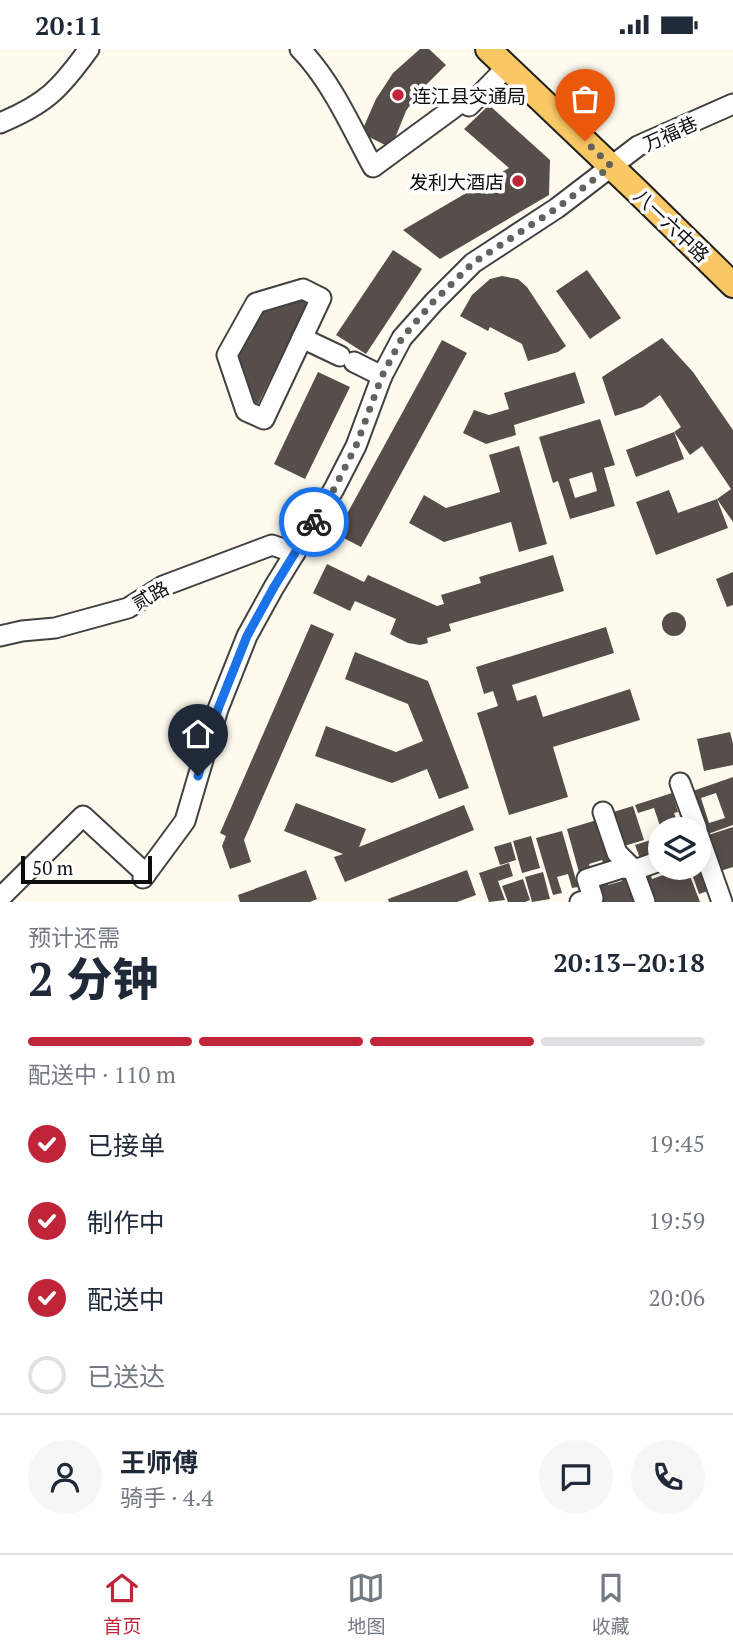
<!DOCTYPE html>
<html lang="zh">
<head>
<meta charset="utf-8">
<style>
	body { margin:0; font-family:"PT Serif","Noto Sans SC",serif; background:#f6f6f7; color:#1f2937; height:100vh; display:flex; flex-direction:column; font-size:26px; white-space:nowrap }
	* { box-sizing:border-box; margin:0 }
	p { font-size:23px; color:#747a83 }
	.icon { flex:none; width:38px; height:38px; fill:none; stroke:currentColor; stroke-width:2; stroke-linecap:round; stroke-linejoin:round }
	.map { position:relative; height:853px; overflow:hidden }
	.panel { display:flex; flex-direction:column; background:#fff; flex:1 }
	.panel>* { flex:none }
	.tools { position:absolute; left:648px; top:768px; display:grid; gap:14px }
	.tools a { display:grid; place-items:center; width:63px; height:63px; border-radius:50%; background:#fff; box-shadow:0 4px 18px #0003; font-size:35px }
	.scale { position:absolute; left:21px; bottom:18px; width:131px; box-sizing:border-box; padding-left:7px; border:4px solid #0e0e0e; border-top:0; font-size:19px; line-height:24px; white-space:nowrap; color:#0e0e0e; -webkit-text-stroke:5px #fff; paint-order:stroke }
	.pin { position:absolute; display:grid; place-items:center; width:60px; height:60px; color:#fff; margin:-72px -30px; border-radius:50% 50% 50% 0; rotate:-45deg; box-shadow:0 0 7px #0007 }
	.pin .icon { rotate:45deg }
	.courier { position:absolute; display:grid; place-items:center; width:70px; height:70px; margin:-35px; border:5px solid #1a73e8; border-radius:50%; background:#fff; color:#222; box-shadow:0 2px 9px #0007 }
	.overview em { font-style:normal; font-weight:800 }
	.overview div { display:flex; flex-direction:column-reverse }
	.overview { display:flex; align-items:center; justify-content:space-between; height:119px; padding:0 28px }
	h1 { font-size:46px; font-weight:800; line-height:52px }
	.bar { display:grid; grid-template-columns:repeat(4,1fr); gap:10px 7px; align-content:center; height:84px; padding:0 28px }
	.bar i { height:9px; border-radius:5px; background:#e0e1e3 }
	.bar .active { background:#bf2439 }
	.bar p { grid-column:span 4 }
	.line { display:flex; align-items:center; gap:18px; padding:0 28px; border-top:2px solid #e0e1e3 }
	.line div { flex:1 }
	.round { display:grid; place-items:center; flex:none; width:74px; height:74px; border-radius:37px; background:#f6f6f7 }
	ol { padding:0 28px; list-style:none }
	li { display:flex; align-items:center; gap:21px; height:77px }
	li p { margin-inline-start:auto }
	li .icon { padding:7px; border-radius:50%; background:#bf2439; color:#fff; stroke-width:4 }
	li:last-child { color:#747a83 }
	li i { width:38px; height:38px; border:4px solid #e0e1e3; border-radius:50% }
	.status { display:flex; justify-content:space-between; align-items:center; height:49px; padding:0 35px; background:#fff; direction:ltr }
	.status svg { height:19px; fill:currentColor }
	.menu { display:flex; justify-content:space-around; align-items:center; height:98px; border-top:2px solid #e0e1e3; background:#fff; font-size:19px; color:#747a83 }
	.menu a { display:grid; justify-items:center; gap:4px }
	.menu .active { color:#bf2439 }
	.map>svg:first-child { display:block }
</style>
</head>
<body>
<div class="status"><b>20:11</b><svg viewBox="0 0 49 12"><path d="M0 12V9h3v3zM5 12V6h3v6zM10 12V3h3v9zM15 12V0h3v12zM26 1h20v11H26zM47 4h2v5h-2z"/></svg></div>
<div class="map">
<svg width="733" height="853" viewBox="0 0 733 853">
	<rect width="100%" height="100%" fill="#fffaee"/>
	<!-- building -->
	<g fill="#564e4a" fill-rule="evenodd">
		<polygon points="420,0 429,0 446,16 419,43 406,62 391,99 361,84 376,50 393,24"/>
		<polygon points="489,56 550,111 549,146 440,210 403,181 509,119 464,80"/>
		<polygon points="393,201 422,220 366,305 336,286"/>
		<polygon points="587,221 621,269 590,290 556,242"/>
		<polygon points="502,227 518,230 527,238 566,297 558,303 528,312 522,295 490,278 488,282 460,267 472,246 490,230"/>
		<polygon points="298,247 309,253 258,355 248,350 235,312 263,258"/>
		<polygon points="662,289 693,323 733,381 733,473 717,450 731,440 702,397 690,406 674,383 681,378 660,346 643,358 615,367 602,328"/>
		<polygon points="442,291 467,304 361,498 336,485"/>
		<polygon points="318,323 350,338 305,430 274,415"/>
		<polygon points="575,323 585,354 514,376 516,386 486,395 463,384 474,361 489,366 509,360 504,344"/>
		<path d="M600,370L615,416L604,419L615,457L570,470L558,432L553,434L539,388ZM592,423L597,442L575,449L569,430Z"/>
		<polygon points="674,383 684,410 636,428 626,401"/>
		<polygon points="519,397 547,495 519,503 511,473 444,493 409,474 424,446 446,459 500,443 489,406"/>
		<polygon points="669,441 678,464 717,450 728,479 656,506 636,453"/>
		<polygon points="553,506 564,542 449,575 451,582 427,589 428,594 420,596 408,594 390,585 396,570 355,552 350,562 313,544 327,515 364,533 368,526 437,557 444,555 441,546 481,534 479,528"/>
		<polygon points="733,523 733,556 727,558 716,530"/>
		<circle cx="674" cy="575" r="12"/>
		<polygon points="311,575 334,585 244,791 251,813 230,820 222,797 226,787 220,784"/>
		<polygon points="606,578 614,604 512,636 517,652 536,646 543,668 630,640 640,671 553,698 568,748 509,766 477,664 498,657 493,642 484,645 476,618"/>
		<polygon points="355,603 428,632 469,739 439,750 427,720 392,734 315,707 326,677 396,703 423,692 408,655 345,630"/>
		<polygon points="730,683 733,695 733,716 704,722 697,690"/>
		<path d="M733,728V776L705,786L690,743ZM716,744L725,769L709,774L701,749Z"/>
		<polygon points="672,744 678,763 674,764 680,780 661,780 654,759 638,764 635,756"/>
		<polygon points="296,754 366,780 359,798 464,756 474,781 345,833 334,808 343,805 284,782"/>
		<polygon points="633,757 644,791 621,798 610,764"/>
		<polygon points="600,770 614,818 605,820 602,811 589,815 591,823 580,827 567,780"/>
		<polygon points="733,778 733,818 717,823 705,787"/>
		<polygon points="562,782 578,838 572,839 568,825 557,828 562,844 553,846 536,789"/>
		<polygon points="531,787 540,819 522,824 513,792"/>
		<polygon points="660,788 660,806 641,812 635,796"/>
		<polygon points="511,793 516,811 500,816 494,798"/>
		<polygon points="698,804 711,841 699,845 690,819 698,819"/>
		<polygon points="509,814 513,827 498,832 505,851 489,853 479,824"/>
		<polygon points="649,819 652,830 677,821 676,819 687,819 700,853 649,853 638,823"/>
		<polygon points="306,821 317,850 310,853 240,853 238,846"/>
		<polygon points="467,821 476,846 457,853 389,853 388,850"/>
		<polygon points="629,822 640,853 602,853 595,833 606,830 608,836 622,832 620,825"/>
		<polygon points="543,823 550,850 532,853 525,828"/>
		<polygon points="523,830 530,851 525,853 508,853 502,837"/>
	</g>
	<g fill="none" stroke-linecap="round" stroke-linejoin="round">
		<defs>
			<g id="minor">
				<path d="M300,0C332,33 351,78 373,118L463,52L469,57L507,18"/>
				<path d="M0,74C46,55 60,40 89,0"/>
				<polygon points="303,240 321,249 264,370 246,362 227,306 256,254"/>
				<polyline points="302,289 340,307"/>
				<polyline points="354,313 382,327"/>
				<polyline points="0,587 22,582 55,579 128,559 163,537 272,496 295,504"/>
				<polyline points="680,734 697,780"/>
				<polyline points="603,763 617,804 633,820 645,853"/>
				<polyline points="698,785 722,853"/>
				<polyline points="143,829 185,772 218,660 247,587 274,538 334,440 356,397 382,327 402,289 434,253 473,214 557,159 638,97 733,55"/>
				<polyline points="0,849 83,767 146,825"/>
				<polyline points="580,853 593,849 587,830 622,819 637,820 660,812"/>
			</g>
			<polyline id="major" points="488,0 636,141 733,236"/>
		</defs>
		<!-- minor casing -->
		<use href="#minor" stroke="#414141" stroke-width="23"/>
		<!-- major casing -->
		<use href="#major" stroke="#1f1f1f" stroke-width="28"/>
		<!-- minor -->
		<use href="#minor" stroke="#fff" stroke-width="19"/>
		<!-- major -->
		<use href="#major" stroke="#f9c864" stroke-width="24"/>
	</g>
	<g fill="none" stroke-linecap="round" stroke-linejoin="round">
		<!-- done -->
		<polyline stroke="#62615c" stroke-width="7" stroke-dasharray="0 12.6" points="314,473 334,440 356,397 382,327 402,289 433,253 473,214 557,159 611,117 585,92"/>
		<!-- route -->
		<polyline stroke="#1a73e8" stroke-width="9" points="198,727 218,660 247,587 274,538 314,473"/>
	</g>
	<!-- markers -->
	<g fill="#bf2439" stroke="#fff" stroke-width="2.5">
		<circle cx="398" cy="46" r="7"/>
		<circle cx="518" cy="132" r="7"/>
	</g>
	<g text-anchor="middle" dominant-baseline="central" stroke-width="7" stroke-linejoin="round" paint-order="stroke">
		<!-- poi labels -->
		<g font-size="19" fill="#0e0e0e" stroke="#fff" text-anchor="start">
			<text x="412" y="46">连江县交通局</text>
			<text x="504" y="132" text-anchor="end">发利大酒店</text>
		</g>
		<!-- street labels -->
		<g font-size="19" fill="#0e0e0e" stroke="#fff">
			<text transform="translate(670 84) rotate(-24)">万福巷</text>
			<text transform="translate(672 176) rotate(44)">八一六中路</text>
			<text transform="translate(150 546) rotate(-29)">贰路</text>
		</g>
	</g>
</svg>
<div class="tools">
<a><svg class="icon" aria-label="layers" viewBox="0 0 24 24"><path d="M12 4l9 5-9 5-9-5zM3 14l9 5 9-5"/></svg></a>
</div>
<div class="scale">50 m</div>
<div class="pin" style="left:585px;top:92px;background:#ea580c"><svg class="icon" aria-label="bag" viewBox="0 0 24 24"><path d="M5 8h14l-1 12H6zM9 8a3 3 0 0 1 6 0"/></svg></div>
<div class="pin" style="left:198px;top:727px;background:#1f2937"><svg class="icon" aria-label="home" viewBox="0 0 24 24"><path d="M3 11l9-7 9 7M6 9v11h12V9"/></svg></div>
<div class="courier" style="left:314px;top:473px"><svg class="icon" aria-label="bike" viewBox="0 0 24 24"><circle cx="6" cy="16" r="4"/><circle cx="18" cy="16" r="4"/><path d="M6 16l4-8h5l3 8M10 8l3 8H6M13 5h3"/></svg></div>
</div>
<section class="panel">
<div class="overview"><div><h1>2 分钟</h1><p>预计还需</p></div><em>20:13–20:18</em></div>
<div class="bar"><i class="active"></i><i class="active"></i><i class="active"></i><i></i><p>配送中 · 110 m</p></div>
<ol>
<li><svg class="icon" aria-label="check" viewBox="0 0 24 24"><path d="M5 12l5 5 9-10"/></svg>已接单<p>19:45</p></li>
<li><svg class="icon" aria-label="check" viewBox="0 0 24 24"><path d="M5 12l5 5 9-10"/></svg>制作中<p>19:59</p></li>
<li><svg class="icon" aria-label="check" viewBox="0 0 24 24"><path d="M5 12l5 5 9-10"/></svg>配送中<p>20:06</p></li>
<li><i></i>已送达</li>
</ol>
<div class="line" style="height:126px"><a class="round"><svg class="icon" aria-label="person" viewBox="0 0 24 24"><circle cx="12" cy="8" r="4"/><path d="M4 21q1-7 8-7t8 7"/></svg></a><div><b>王师傅</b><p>骑手 · 4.4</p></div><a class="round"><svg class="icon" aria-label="chat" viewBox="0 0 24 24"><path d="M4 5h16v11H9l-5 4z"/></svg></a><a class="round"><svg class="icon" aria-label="phone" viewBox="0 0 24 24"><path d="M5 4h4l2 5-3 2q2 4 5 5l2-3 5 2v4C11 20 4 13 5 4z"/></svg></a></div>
</section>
<nav class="menu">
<a class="active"><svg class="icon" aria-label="home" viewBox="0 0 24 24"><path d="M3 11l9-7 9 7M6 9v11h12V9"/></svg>首页</a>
<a><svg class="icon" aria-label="map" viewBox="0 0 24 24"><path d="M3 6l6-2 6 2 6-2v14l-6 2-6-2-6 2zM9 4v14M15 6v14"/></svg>地图</a>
<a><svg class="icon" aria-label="saved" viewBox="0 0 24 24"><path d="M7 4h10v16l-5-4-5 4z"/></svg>收藏</a>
</nav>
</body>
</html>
